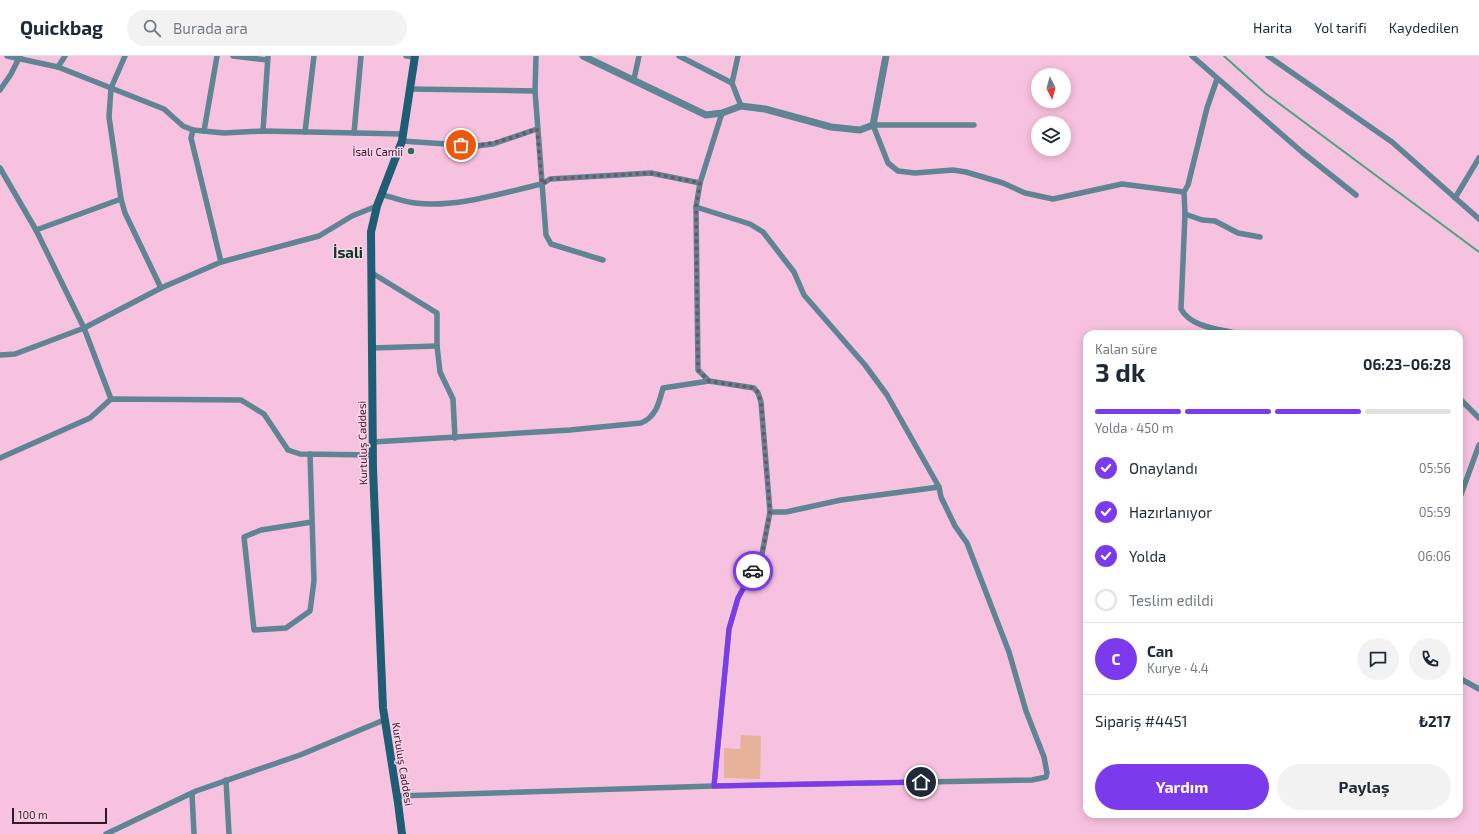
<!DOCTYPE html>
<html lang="tr">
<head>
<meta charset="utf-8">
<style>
	body { margin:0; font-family:"Exo 2",sans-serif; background:#f2f2f3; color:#1f2937; height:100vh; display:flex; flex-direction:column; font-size:15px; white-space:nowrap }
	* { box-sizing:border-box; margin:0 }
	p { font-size:13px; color:#747a83 }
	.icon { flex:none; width:22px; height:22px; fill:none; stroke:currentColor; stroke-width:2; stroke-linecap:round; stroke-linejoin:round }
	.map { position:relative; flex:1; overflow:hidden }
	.panel { position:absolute; left:1083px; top:274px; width:380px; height:488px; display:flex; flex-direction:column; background:#fff; border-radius:12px; box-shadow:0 2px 10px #0003 }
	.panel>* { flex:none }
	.needle { width:26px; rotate:174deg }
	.buttons { position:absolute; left:1031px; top:12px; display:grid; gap:8px }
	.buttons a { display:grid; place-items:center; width:40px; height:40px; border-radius:50%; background:#fff; box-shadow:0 2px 10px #0003; font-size:20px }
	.scale { position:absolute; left:12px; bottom:10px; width:95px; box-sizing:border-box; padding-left:4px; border:2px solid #311927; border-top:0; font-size:11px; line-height:14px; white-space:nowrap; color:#311927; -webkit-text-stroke:3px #fcd3e9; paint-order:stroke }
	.pin { position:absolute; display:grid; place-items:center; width:34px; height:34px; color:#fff; margin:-17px; border:2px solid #fff; border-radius:50%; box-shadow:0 1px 4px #0007 }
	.courier { position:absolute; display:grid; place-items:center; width:40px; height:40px; margin:-20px; border:3px solid #7c3aed; border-radius:50%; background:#fff; color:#222; box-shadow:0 1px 5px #0007 }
	.headline em { font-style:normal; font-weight:700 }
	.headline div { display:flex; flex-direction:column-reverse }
	.headline { display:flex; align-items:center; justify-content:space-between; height:68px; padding:0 12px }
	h1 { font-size:26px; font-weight:700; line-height:30px }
	.bar { display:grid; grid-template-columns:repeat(4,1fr); gap:6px 4px; align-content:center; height:48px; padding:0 12px }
	.bar i { height:5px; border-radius:3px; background:#e0e1e3 }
	.bar .current { background:#7c3aed }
	.bar p { grid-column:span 4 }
	.line { display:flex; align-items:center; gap:10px; padding:0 12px; border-top:1px solid #e0e1e3 }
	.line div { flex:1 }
	.round { display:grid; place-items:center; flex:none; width:42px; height:42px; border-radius:21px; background:#f2f2f3 }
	ol { padding:0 12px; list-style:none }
	li { display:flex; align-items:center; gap:12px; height:44px }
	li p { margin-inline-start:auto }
	li .icon { padding:4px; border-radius:50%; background:#7c3aed; color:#fff; stroke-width:4 }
	li:last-child { color:#747a83 }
	li i { width:22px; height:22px; border:2px solid #e0e1e3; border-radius:50% }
	.action { display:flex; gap:8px; margin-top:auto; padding:8px 12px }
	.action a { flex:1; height:46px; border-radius:24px; background:#7c3aed; color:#fff; font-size:16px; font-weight:700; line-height:46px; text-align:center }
	.action a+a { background:#f2f2f3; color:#1f2937 }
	header { display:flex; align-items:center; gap:24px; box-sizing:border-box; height:56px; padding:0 20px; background:#fff; border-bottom:1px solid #e0e1e3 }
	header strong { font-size:19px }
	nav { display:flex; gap:22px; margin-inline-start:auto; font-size:14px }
	.search { width:280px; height:36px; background:#f2f2f3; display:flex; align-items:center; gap:10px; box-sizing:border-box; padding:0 14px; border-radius:22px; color:#747a83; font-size:15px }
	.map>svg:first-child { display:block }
</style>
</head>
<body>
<header>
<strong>Quickbag</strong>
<div class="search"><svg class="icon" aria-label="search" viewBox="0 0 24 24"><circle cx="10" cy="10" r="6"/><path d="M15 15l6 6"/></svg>Burada ara</div>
<nav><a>Harita</a><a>Yol tarifi</a><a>Kaydedilen</a></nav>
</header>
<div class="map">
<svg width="1479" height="778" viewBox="0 0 1479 778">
	<rect width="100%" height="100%" fill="#f7c2df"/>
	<!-- green -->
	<polygon fill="#e8b29a" points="741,679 761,680 760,723 724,722 724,692 740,693"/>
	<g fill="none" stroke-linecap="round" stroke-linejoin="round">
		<!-- stream -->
		<polyline stroke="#46a580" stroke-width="2" points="1224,0 1265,37 1479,196"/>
		<!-- minor -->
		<g stroke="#5f8493" stroke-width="5.5">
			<polyline points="7,0 58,11 164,53 183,70 193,74 224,77 263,75 403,78"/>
			<polyline points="125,0 111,32 109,61 121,143 125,157 161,232"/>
			<polyline points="233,0 267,4"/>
			<polyline points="406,0 415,1"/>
			<polyline points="536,0 535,35 546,179 551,188 603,204"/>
			<polyline points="679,0 732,27"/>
			<polyline points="738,0 732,27 741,50"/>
			<polyline points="1192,0 1302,96 1356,139"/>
			<polyline points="1268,0 1392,86 1479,163"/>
			<polyline points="58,11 65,0"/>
			<polyline points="634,23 639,0"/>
			<path d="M1217,23L1207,52L1188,129L1184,136L1185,158L1181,253C1191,272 1221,273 1240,278"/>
			<polyline points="410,33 535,35"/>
			<polyline points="0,34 11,18 20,0"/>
			<polyline points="974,69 873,69 888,107 898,115 915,117 953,114 966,116 1003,127 1025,137 1053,143 1122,128 1184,136"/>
			<polyline points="193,74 191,82 221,206"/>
			<polyline points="204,75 217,0"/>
			<polyline points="263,75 268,0"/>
			<polyline points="305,76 314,0"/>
			<polyline points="354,77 361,0"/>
			<polyline points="402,85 476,90 493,88 537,73"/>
			<polyline points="0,112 36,174 84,272 111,343"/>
			<path d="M382,139C393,141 404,146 415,147C457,152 501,137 542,128L550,123L651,117L700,127"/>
			<polyline points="1455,142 1479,102"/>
			<polyline points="1185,158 1202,164 1215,165 1238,177 1260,181"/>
			<polyline points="36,174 121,143"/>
			<polyline points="372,217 437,257 437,290 440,316 453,343 455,382"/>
			<polyline points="372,292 437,290"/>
			<polyline points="0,299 15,298 84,272 161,232 221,206 319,180 352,160 377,150"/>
			<polyline points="709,325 698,314 696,151 700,127 722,57"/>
			<polyline points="1459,342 1479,362"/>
			<path d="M373,386L570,374L641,367C656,361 659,347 663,332L709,325L754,332L758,337L761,346L770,456L762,498L738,542L729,573L714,730"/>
			<polyline points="310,398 314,525 310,555 286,572 254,574 244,481 261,474 312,466"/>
			<polyline points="0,402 90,362 111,343 241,344 264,358 288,394 300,398 373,399"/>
			<polyline points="1459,444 1479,389"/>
			<polyline points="770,456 786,456 841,444 939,431"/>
			<polyline points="1459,622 1479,633"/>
			<polyline points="226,724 229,778"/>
			<polyline points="192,738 194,778"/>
			<polyline points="397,740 714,730 1032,724 1046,721 1047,717 1044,701 1026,655 1009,596 967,487 955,470 941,441 939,431 887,339 865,309 804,239 794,216 763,176 750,168 696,151"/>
			<polyline points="106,778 196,735 300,699 384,664"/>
		</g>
		<!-- tertiary -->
		<polyline stroke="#5f8493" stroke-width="7" points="583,0 706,59 722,57 741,50 765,53 831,71 860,74 873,69 886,0"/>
		<!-- secondary -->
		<polyline stroke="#1e5d73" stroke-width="8" points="402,778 398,747 383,652 373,413 371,176 377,150 402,85 415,0"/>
	</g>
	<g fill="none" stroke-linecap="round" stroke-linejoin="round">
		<!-- done -->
		<path stroke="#765467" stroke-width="4" stroke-dasharray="0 7.2" d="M461,89C489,91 511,82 537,73L542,128L550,123L651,117L700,127L696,151L698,314L709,325L754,332L758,336L761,346L770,456L762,498L753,515"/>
		<!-- route -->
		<polyline stroke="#7c3aed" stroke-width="5" points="753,515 738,542 729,573 714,730 921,726"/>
	</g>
	<!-- markers -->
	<circle fill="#326b54" stroke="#fcd3e9" stroke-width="1.5" cx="411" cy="95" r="4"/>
	<g text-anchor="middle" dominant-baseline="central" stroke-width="3" stroke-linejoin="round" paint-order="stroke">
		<!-- poi labels -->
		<g font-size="11" fill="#311927" stroke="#fcd3e9" text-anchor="end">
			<text x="403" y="95">İsalı Camii</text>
		</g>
		<!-- street labels -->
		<g font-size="11" fill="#311927" stroke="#fcd3e9">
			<text transform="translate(362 387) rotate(-91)">Kurtuluş Caddesi</text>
			<text transform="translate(403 708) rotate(81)">Kurtuluş Caddesi</text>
		</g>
		<!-- district labels -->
		<g font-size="15" font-weight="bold" fill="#083a29" stroke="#fcd3e9">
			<text x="348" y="196">İsali</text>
		</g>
	</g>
</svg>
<div class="buttons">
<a><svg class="needle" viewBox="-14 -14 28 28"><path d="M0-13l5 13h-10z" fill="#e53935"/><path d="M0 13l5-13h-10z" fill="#747a83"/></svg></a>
<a><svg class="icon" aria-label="layers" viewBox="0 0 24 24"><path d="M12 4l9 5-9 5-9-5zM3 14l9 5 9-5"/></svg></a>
</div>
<div class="scale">100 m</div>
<div class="pin" style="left:461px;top:89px;background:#ea580c"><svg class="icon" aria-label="bag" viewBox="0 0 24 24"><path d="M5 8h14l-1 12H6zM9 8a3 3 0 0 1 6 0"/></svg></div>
<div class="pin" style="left:921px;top:726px;background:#1f2937"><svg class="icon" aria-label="home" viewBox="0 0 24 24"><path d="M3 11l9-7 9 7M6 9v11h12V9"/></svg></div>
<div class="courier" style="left:753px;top:515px"><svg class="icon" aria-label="car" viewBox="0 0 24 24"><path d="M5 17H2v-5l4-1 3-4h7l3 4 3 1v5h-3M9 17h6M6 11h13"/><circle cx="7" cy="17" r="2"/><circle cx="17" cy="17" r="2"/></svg></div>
<section class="panel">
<div class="headline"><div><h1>3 dk</h1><p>Kalan süre</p></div><em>06:23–06:28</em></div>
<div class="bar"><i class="current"></i><i class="current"></i><i class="current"></i><i></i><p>Yolda · 450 m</p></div>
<ol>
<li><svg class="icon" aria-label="check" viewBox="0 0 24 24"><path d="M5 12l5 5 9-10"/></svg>Onaylandı<p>05:56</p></li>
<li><svg class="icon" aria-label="check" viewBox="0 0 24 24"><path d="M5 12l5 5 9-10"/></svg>Hazırlanıyor<p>05:59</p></li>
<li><svg class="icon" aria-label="check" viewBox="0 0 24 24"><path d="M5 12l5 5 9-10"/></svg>Yolda<p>06:06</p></li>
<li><i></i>Teslim edildi</li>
</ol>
<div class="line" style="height:72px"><b class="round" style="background:#7c3aed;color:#fff">C</b><div><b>Can</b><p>Kurye · 4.4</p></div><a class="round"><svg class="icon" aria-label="chat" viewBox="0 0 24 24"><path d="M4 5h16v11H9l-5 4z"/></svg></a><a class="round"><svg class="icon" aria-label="phone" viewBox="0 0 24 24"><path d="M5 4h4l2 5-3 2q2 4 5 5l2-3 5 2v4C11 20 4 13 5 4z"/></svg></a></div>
<div class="line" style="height:52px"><div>Sipariş #4451</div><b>₺217</b></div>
<div class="action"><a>Yardım</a><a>Paylaş</a></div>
</section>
</div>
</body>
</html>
